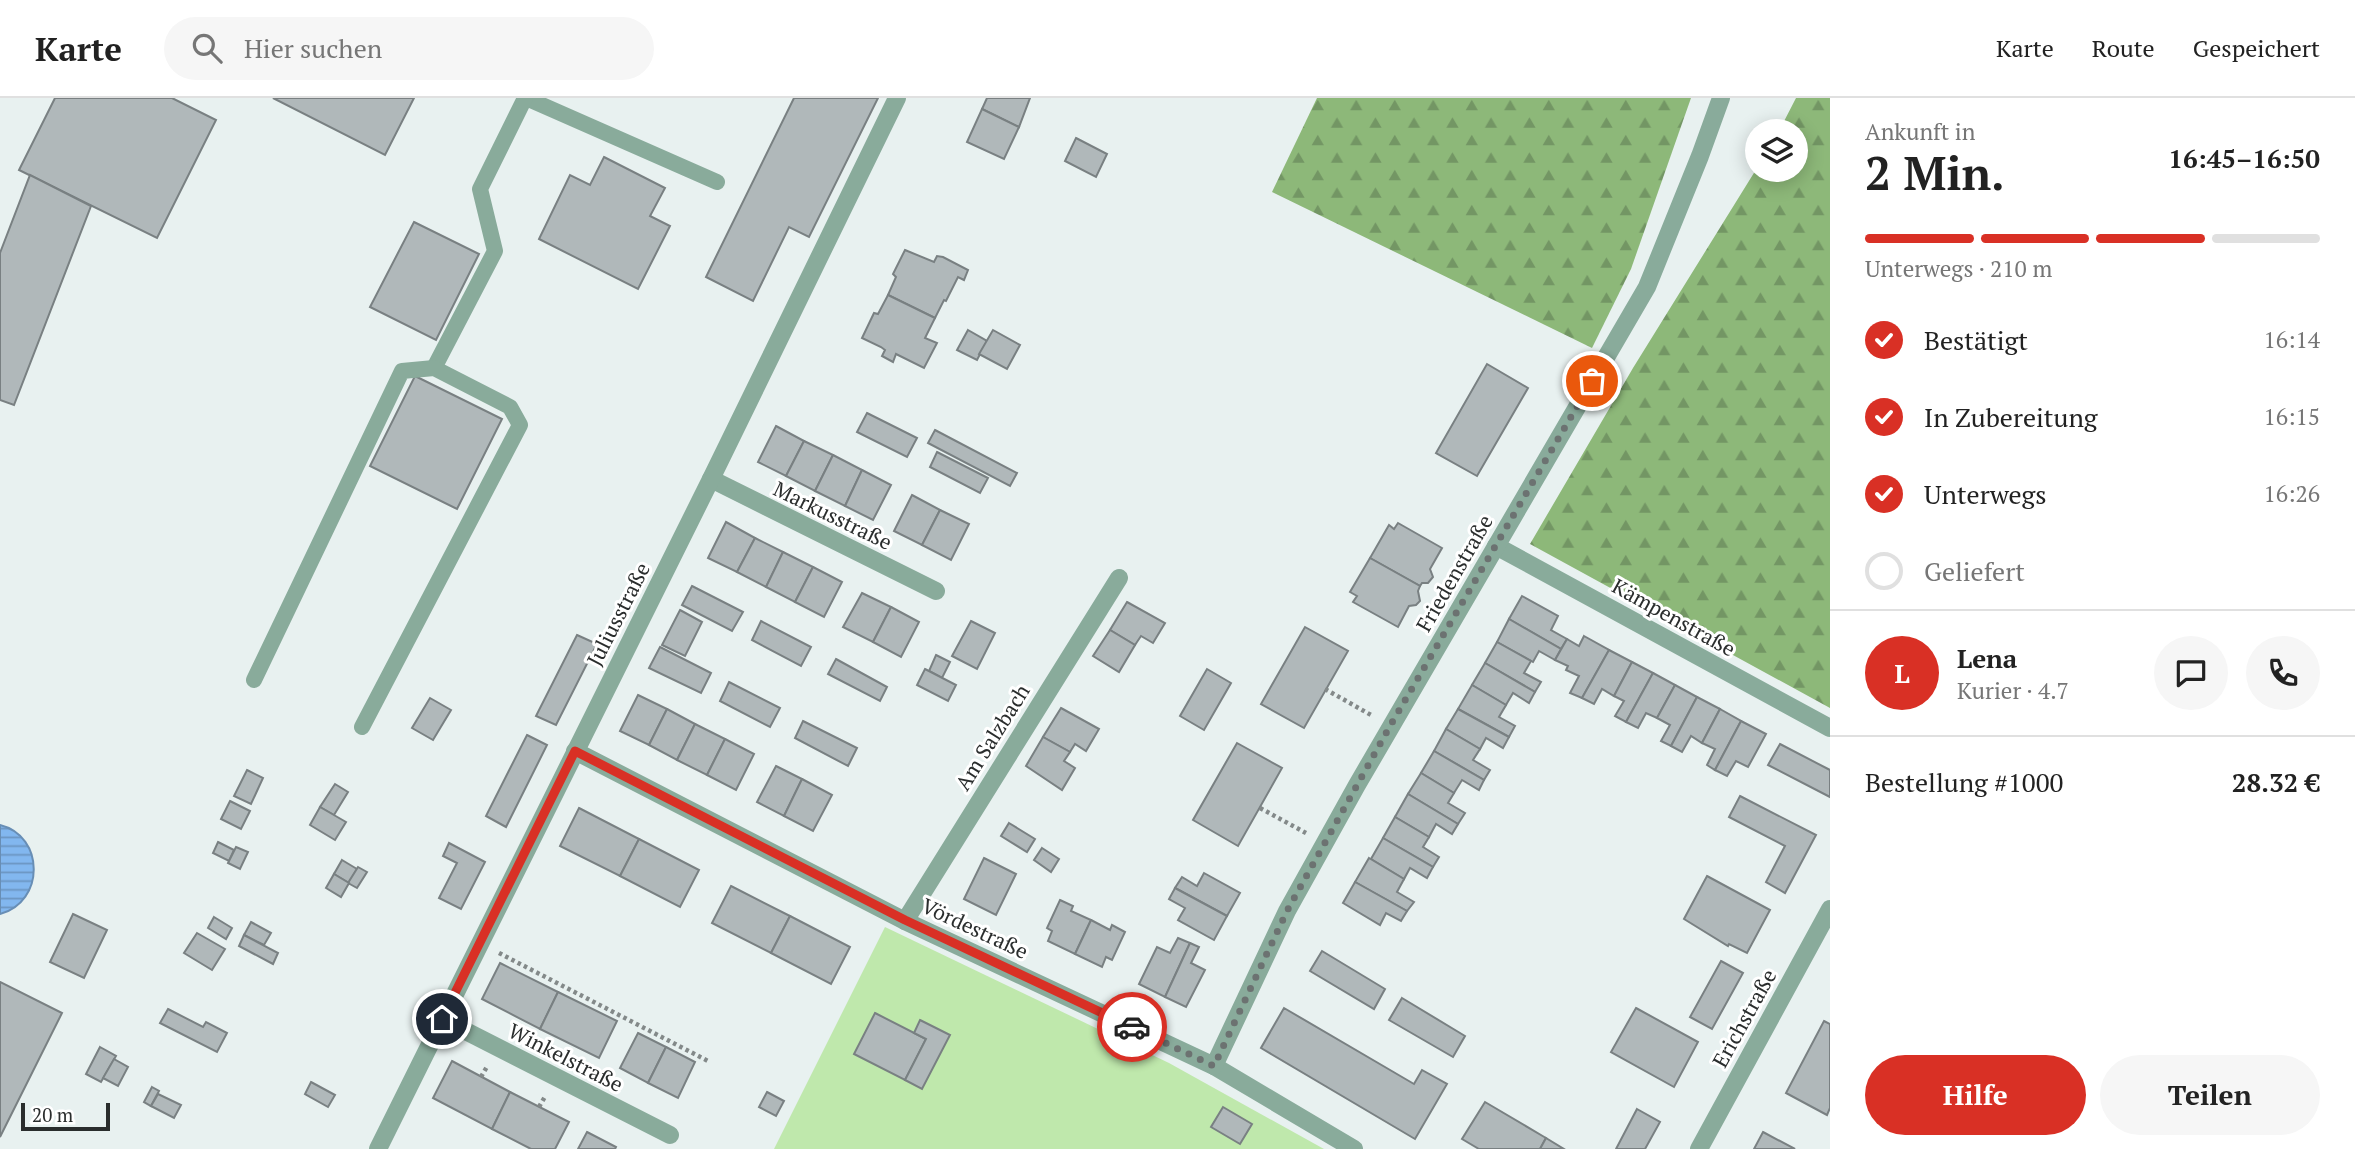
<!DOCTYPE html>
<html lang="de">
<head>
<meta charset="utf-8">
<style>
	body { margin:0; font-family:"PT Serif",serif; background:#f6f6f6; color:#222; height:100vh; display:flex; flex-direction:column; font-size:26px; white-space:nowrap }
	* { box-sizing:border-box; margin:0 }
	p { font-size:23px; color:#767676 }
	.icon { flex:none; width:38px; height:38px; fill:none; stroke:currentColor; stroke-width:2; stroke-linecap:round; stroke-linejoin:round }
	.map { position:relative; flex:1; overflow:hidden }
	.side { display:flex; flex-direction:column; background:#fff; width:525px }
	.side>* { flex:none }
	.fabs { position:absolute; left:1745px; top:21px; display:grid; gap:14px }
	.fabs a { display:grid; place-items:center; width:63px; height:63px; border-radius:50%; background:#fff; box-shadow:0 4px 18px #0003; font-size:35px }
	.scale { position:absolute; left:21px; bottom:18px; width:89px; box-sizing:border-box; padding-left:7px; border:4px solid #2a2d2d; border-top:0; font-size:19px; line-height:24px; white-space:nowrap; color:#2a2d2d; -webkit-text-stroke:5px #fff; paint-order:stroke }
	.pin { position:absolute; display:grid; place-items:center; width:60px; height:60px; color:#fff; margin:-30px; border:4px solid #fff; border-radius:50%; box-shadow:0 2px 7px #0007 }
	.courier { position:absolute; display:grid; place-items:center; width:70px; height:70px; margin:-35px; border:5px solid #d93025; border-radius:50%; background:#fff; color:#222; box-shadow:0 2px 9px #0007 }
	.head em { font-style:normal; font-weight:600 }
	.head div { display:flex; flex-direction:column-reverse }
	.head { display:flex; align-items:center; justify-content:space-between; height:119px; padding:0 35px }
	h1 { font-size:46px; font-weight:600; line-height:52px }
	.bar { display:grid; grid-template-columns:repeat(4,1fr); gap:10px 7px; align-content:center; height:84px; padding:0 35px }
	.bar i { height:9px; border-radius:5px; background:#e0e0e0 }
	.bar .selected { background:#d93025 }
	.bar p { grid-column:span 4 }
	.line { display:flex; align-items:center; gap:18px; padding:0 35px; border-top:2px solid #e0e0e0 }
	.line div { flex:1 }
	.round { display:grid; place-items:center; flex:none; width:74px; height:74px; border-radius:37px; background:#f6f6f6 }
	ol { padding:0 35px; list-style:none }
	li { display:flex; align-items:center; gap:21px; height:77px }
	li p { margin-inline-start:auto }
	li .icon { padding:7px; border-radius:50%; background:#d93025; color:#fff; stroke-width:4 }
	li:last-child { color:#767676 }
	li i { width:38px; height:38px; border:4px solid #e0e0e0; border-radius:50% }
	.button { display:flex; gap:14px; margin-top:auto; padding:14px 35px }
	.button a { flex:1; height:80px; border-radius:42px; background:#d93025; color:#fff; font-size:28px; font-weight:600; line-height:80px; text-align:center }
	.button a+a { background:#f6f6f6; color:#222 }
	header { display:flex; align-items:center; gap:42px; box-sizing:border-box; height:98px; padding:0 35px; background:#fff; border-bottom:2px solid #e0e0e0 }
	header strong { font-size:33px }
	nav { display:flex; gap:38px; margin-inline-start:auto; font-size:24px }
	.search { width:490px; height:63px; background:#f6f6f6; display:flex; align-items:center; gap:18px; box-sizing:border-box; padding:0 24px; border-radius:38px; color:#767676; font-size:26px }
	main { display:flex; flex:1; min-height:0 }
	.map>svg:first-child { display:block }
</style>
</head>
<body>
<header>
<strong>Karte</strong>
<div class="search"><svg class="icon" aria-label="search" viewBox="0 0 24 24"><circle cx="10" cy="10" r="6"/><path d="M15 15l6 6"/></svg>Hier suchen</div>
<nav><a>Karte</a><a>Route</a><a>Gespeichert</a></nav>
</header>
<main>
<div class="map">
<svg width="1830" height="1051" viewBox="0 0 1830 1051">
	<defs>
		<pattern id="forest-firs" width="22" height="20" patternUnits="userSpaceOnUse" patternTransform="scale(1.75)"><rect width="22" height="20" fill="#8db879"/><path d="M5 1l3.5 6h-7zM16 11l3.5 6h-7z" fill="#739664"/></pattern>
		<pattern id="water-rules" width="6" height="5" patternUnits="userSpaceOnUse" patternTransform="scale(1.75)"><rect width="6" height="5" fill="#82b7ef"/><path d="M0 2.5h6" fill="none" stroke="#6b95c2"/></pattern>
	</defs>
	<rect width="100%" height="100%" fill="#e8f1f0"/>
	<!-- forest -->
	<g fill="url(#forest-firs)">
		<polygon points="1317,0 1691,0 1631,171 1592,250 1272,94"/>
		<polygon points="1796,0 1830,0 1830,610 1530,446 1633,270 1757,70 1796,72 1796,33 1779,33"/>
	</g>
	<!-- park -->
	<polygon fill="#bfe8ac" points="885,829 1169,965 1324,1051 774,1051"/>
	<!-- water -->
	<path fill="url(#water-rules)" stroke="#688eb5" stroke-width="2" d="M0,727C45,738 45,804 0,816Z"/>
	<!-- building -->
	<g fill="#b0b8ba" stroke="#798082" stroke-width="2">
		<polygon points="55,0 172,0 216,22 157,140 19,72"/>
		<polygon points="273,0 414,0 385,57"/>
		<polygon points="794,0 878,0 809,139 789,129 753,203 706,179"/>
		<polygon points="987,0 1030,0 1019,29 982,11"/>
		<polygon points="982,11 1019,29 1004,61 967,44"/>
		<polygon points="1076,40 1107,56 1096,79 1065,63"/>
		<polygon points="604,59 665,90 650,118 670,128 638,191 539,141 570,77 590,87"/>
		<polygon points="30,77 91,108 14,307 0,302 0,155"/>
		<polygon points="414,124 479,156 436,242 370,209"/>
		<polygon points="905,152 934,164 937,158 943,159 968,172 964,182 958,179 946,203 944,202 935,220 888,197 896,179 893,176"/>
		<polygon points="888,197 935,220 925,240 937,245 924,270 896,256 893,264 882,258 885,252 881,249 862,240 874,215 878,216"/>
		<polygon points="968,232 987,243 977,262 957,252"/>
		<polygon points="993,232 1020,247 1007,271 979,256"/>
		<polygon points="1487,266 1528,290 1477,378 1436,355"/>
		<polygon points="415,278 502,321 457,411 370,368"/>
		<polygon points="867,315 917,340 907,359 857,334"/>
		<polygon points="776,328 804,343 786,378 758,364"/>
		<polygon points="935,332 1017,375 1010,388 928,345"/>
		<polygon points="804,343 833,357 815,393 786,378"/>
		<polygon points="937,354 988,380 980,395 930,369"/>
		<polygon points="833,357 862,372 845,408 815,393"/>
		<polygon points="862,372 891,387 873,422 845,408"/>
		<polygon points="912,397 940,412 922,447 894,433"/>
		<polygon points="940,412 969,426 951,462 922,447"/>
		<polygon points="726,424 755,440 737,474 708,460"/>
		<polygon points="1398,425 1442,450 1430,471 1433,479 1428,485 1422,485 1420,488 1370,460 1389,427 1394,431"/>
		<polygon points="755,440 783,454 766,489 737,474"/>
		<polygon points="783,454 813,469 795,504 766,489"/>
		<polygon points="1370,460 1420,488 1418,493 1420,503 1416,507 1409,508 1398,529 1353,504 1357,498 1350,494"/>
		<polygon points="813,469 842,484 824,519 795,504"/>
		<polygon points="692,488 743,514 732,533 682,507"/>
		<polygon points="862,495 891,509 873,544 843,529"/>
		<polygon points="1522,498 1558,518 1551,532 1567,541 1561,551 1509,521"/>
		<polygon points="1127,504 1165,525 1153,545 1141,538 1135,547 1110,532"/>
		<polygon points="891,509 919,524 901,559 873,544"/>
		<polygon points="680,512 702,524 685,558 662,547"/>
		<polygon points="1509,521 1561,551 1555,562 1539,553 1533,564 1497,544"/>
		<polygon points="761,523 811,549 801,568 752,542"/>
		<polygon points="971,523 995,535 977,571 952,558"/>
		<polygon points="1305,529 1348,553 1304,630 1261,606"/>
		<polygon points="1110,532 1135,547 1119,574 1093,558"/>
		<polygon points="577,537 597,546 556,627 536,618"/>
		<polygon points="1584,538 1609,552 1582,600 1570,595 1579,578 1566,572 1568,568 1555,562 1567,541 1579,548"/>
		<polygon points="1497,544 1531,563 1524,575 1541,584 1535,594 1485,565"/>
		<polygon points="660,549 711,575 701,595 649,570"/>
		<polygon points="1609,552 1632,564 1614,598 1602,591 1594,606 1582,600"/>
		<polygon points="936,557 950,564 942,580 929,573"/>
		<polygon points="836,561 887,589 880,603 828,576"/>
		<polygon points="1632,564 1653,575 1626,624 1615,618 1624,603 1614,598"/>
		<polygon points="1485,565 1535,594 1529,605 1513,595 1506,607 1472,587"/>
		<polygon points="925,571 956,587 948,603 917,587"/>
		<polygon points="1207,571 1231,585 1204,632 1180,618"/>
		<polygon points="1653,575 1675,587 1657,620 1646,615 1638,630 1626,624"/>
		<polygon points="729,584 780,610 770,629 720,603"/>
		<polygon points="1472,587 1506,607 1499,619 1515,628 1509,639 1458,611"/>
		<polygon points="1675,587 1697,599 1671,648 1661,643 1670,627 1657,620"/>
		<polygon points="638,597 667,611 649,647 620,633"/>
		<polygon points="1697,599 1720,611 1702,645 1691,638 1682,654 1671,648"/>
		<polygon points="430,600 451,612 433,642 412,630"/>
		<polygon points="1061,610 1099,631 1086,653 1075,646 1070,654 1043,639"/>
		<polygon points="667,611 695,626 677,662 649,647"/>
		<polygon points="1458,611 1509,639 1503,650 1486,640 1480,651 1446,631"/>
		<polygon points="1720,611 1741,623 1715,672 1707,667 1715,651 1702,645"/>
		<polygon points="803,623 857,650 848,668 795,640"/>
		<polygon points="1741,623 1766,636 1748,669 1736,663 1727,678 1715,672"/>
		<polygon points="695,626 725,641 707,677 677,662"/>
		<polygon points="1446,631 1480,651 1473,662 1490,672 1484,682 1434,653"/>
		<polygon points="527,637 547,647 506,729 486,718"/>
		<polygon points="1043,639 1070,654 1064,663 1075,670 1062,692 1026,668"/>
		<polygon points="725,641 754,656 736,692 707,677"/>
		<polygon points="1237,645 1282,670 1238,748 1193,722"/>
		<polygon points="1780,646 1830,672 1830,699 1768,667"/>
		<polygon points="1434,653 1484,682 1479,692 1462,682 1454,695 1421,675"/>
		<polygon points="776,668 802,681 784,718 757,704"/>
		<polygon points="247,672 263,680 251,706 234,698"/>
		<polygon points="1421,675 1454,695 1448,705 1465,715 1458,726 1408,696"/>
		<polygon points="802,681 832,697 813,733 784,718"/>
		<polygon points="335,686 348,694 334,717 320,709"/>
		<polygon points="1408,696 1458,726 1452,736 1436,726 1429,739 1395,719"/>
		<polygon points="1740,698 1816,737 1785,795 1766,784 1785,748 1729,719"/>
		<polygon points="230,703 250,713 241,731 221,721"/>
		<polygon points="320,709 346,724 335,742 310,727"/>
		<polygon points="579,710 639,741 620,778 560,748"/>
		<polygon points="1395,719 1429,739 1423,749 1439,759 1433,769 1383,740"/>
		<polygon points="1009,725 1035,741 1027,754 1001,738"/>
		<polygon points="1383,740 1433,769 1427,780 1410,770 1404,781 1371,761"/>
		<polygon points="639,741 699,772 680,809 620,778"/>
		<polygon points="218,744 234,752 229,763 213,755"/>
		<polygon points="449,745 485,764 461,811 439,800 457,765 443,758"/>
		<polygon points="236,749 248,754 240,771 228,765"/>
		<polygon points="1042,750 1059,761 1051,774 1034,762"/>
		<polygon points="984,760 1016,776 996,817 964,801"/>
		<polygon points="1369,760 1404,781 1397,794 1414,804 1407,813 1355,784"/>
		<polygon points="342,762 357,771 349,785 334,776"/>
		<polygon points="358,769 367,774 357,790 348,785"/>
		<polygon points="1204,775 1240,795 1227,818 1175,790 1182,779 1197,788"/>
		<polygon points="334,776 349,785 341,799 326,790"/>
		<polygon points="1707,778 1770,812 1747,855 1729,846 1728,848 1684,821"/>
		<polygon points="1355,784 1407,813 1401,823 1386,815 1380,827 1343,805"/>
		<polygon points="731,788 790,818 771,855 712,825"/>
		<polygon points="1175,790 1227,818 1214,842 1178,822 1185,810 1169,801"/>
		<polygon points="1060,802 1073,808 1071,813 1091,822 1075,856 1048,843 1052,833 1047,830"/>
		<polygon points="73,816 107,832 84,880 50,864"/>
		<polygon points="790,818 850,849 831,886 771,855"/>
		<polygon points="214,819 232,830 226,841 208,830"/>
		<polygon points="1091,822 1110,832 1112,827 1125,834 1112,862 1106,859 1102,869 1075,856"/>
		<polygon points="251,824 271,835 264,847 244,837"/>
		<polygon points="197,835 225,851 212,872 184,855"/>
		<polygon points="244,837 278,855 273,866 239,848"/>
		<polygon points="1178,840 1190,845 1165,899 1139,886 1157,849 1170,855"/>
		<polygon points="1190,845 1199,849 1191,865 1205,872 1186,909 1165,899"/>
		<polygon points="1322,853 1385,891 1374,911 1310,873"/>
		<polygon points="1721,863 1743,875 1712,931 1690,919"/>
		<polygon points="500,865 558,894 540,931 482,901"/>
		<polygon points="0,884 62,915 0,1039"/>
		<polygon points="558,894 617,923 599,960 540,931"/>
		<polygon points="1402,900 1465,938 1453,959 1389,922"/>
		<polygon points="1284,910 1414,986 1422,972 1447,986 1415,1041 1261,950"/>
		<polygon points="1636,910 1698,944 1674,989 1611,954"/>
		<polygon points="168,911 203,929 206,924 227,935 217,954 160,925"/>
		<polygon points="875,915 926,941 905,982 854,956"/>
		<polygon points="920,922 950,937 922,991 905,982 926,941 914,935"/>
		<polygon points="1824,923 1830,926 1830,1010 1827,1017 1786,995"/>
		<polygon points="638,935 666,949 648,985 620,970"/>
		<polygon points="100,949 116,958 101,984 86,976"/>
		<polygon points="666,949 695,964 678,1000 648,985"/>
		<polygon points="114,961 128,969 118,988 103,980"/>
		<polygon points="452,963 510,994 492,1031 433,1000"/>
		<polygon points="311,984 335,997 328,1009 305,996"/>
		<polygon points="152,989 159,993 151,1008 144,1004"/>
		<polygon points="510,994 569,1024 555,1051 531,1051 492,1031"/>
		<polygon points="767,994 784,1003 776,1018 759,1009"/>
		<polygon points="158,996 181,1007 174,1020 151,1008"/>
		<polygon points="1485,1004 1546,1040 1540,1051 1479,1051 1462,1041"/>
		<polygon points="1223,1009 1252,1026 1240,1046 1211,1029"/>
		<polygon points="1637,1011 1660,1024 1645,1051 1616,1051"/>
		<polygon points="587,1034 616,1049 615,1051 578,1051"/>
		<polygon points="1763,1034 1795,1051 1754,1051"/>
		<polygon points="1546,1040 1564,1051 1540,1051"/>
	</g>
	<g fill="none" stroke-linecap="round" stroke-linejoin="round">
		<!-- path -->
		<g stroke="#838989" stroke-width="4.5" stroke-dasharray="3.5 3.5" stroke-linecap="butt">
			<polyline points="1325,591 1371,617"/>
			<polyline points="1260,710 1306,735"/>
			<polyline points="499,855 710,964"/>
			<polyline points="481,979 488,967"/>
			<polyline points="539,1009 546,997"/>
		</g>
		<!-- service -->
		<g stroke="#89ab9b" stroke-width="16">
			<polyline points="526,0 717,84"/>
			<polyline points="434,270 495,153 480,91 525,0"/>
			<polyline points="254,582 402,273 434,270 510,309 520,327 362,629"/>
		</g>
		<!-- minor -->
		<g stroke="#89ab9b" stroke-width="18">
			<polyline points="711,381 936,493"/>
			<polyline points="1496,448 1830,630"/>
			<polyline points="575,653 905,823 1214,968 1354,1051"/>
			<polyline points="905,823 1119,480"/>
			<polyline points="442,921 670,1037"/>
			<polyline points="1214,968 1287,813 1357,687 1647,189 1700,58 1721,0"/>
			<polyline points="378,1051 711,381 897,0"/>
			<polyline points="1699,1051 1830,811"/>
		</g>
	</g>
	<g fill="none" stroke-linecap="round" stroke-linejoin="round">
		<!-- done -->
		<polyline stroke="#6c7271" stroke-width="7" stroke-dasharray="0 12.6" points="1132,929 1214,968 1287,813 1390,628 1592,283"/>
		<!-- route -->
		<polyline stroke="#d93025" stroke-width="9" points="442,921 575,653 905,822 1132,929"/>
	</g>
	<g text-anchor="middle" dominant-baseline="central" stroke-width="6" stroke-linejoin="round" paint-order="stroke">
		<!-- street labels -->
		<g font-size="21" fill="#2a2d2d" stroke="#fff">
			<text transform="translate(833 417) rotate(26)">Markusstraße</text>
			<text transform="translate(1454 475) rotate(-60)">Friedenstraße</text>
			<text transform="translate(618 516) rotate(-63)">Juliusstraße</text>
			<text transform="translate(1674 519) rotate(29)">Kämpenstraße</text>
			<text transform="translate(992 639) rotate(-58)">Am Salzbach</text>
			<text transform="translate(975 830) rotate(25)">Vördestraße</text>
			<text transform="translate(1744 920) rotate(-61)">Erichstraße</text>
			<text transform="translate(566 959) rotate(27)">Winkelstraße</text>
		</g>
	</g>
</svg>
<div class="fabs">
<a><svg class="icon" aria-label="layers" viewBox="0 0 24 24"><path d="M12 4l9 5-9 5-9-5zM3 14l9 5 9-5"/></svg></a>
</div>
<div class="scale">20 m</div>
<div class="pin" style="left:1592px;top:283px;background:#ea580c"><svg class="icon" aria-label="bag" viewBox="0 0 24 24"><path d="M5 8h14l-1 12H6zM9 8a3 3 0 0 1 6 0"/></svg></div>
<div class="pin" style="left:442px;top:921px;background:#1f2937"><svg class="icon" aria-label="home" viewBox="0 0 24 24"><path d="M3 11l9-7 9 7M6 9v11h12V9"/></svg></div>
<div class="courier" style="left:1132px;top:929px"><svg class="icon" aria-label="car" viewBox="0 0 24 24"><path d="M5 17H2v-5l4-1 3-4h7l3 4 3 1v5h-3M9 17h6M6 11h13"/><circle cx="7" cy="17" r="2"/><circle cx="17" cy="17" r="2"/></svg></div>
</div>
<section class="side">
<div class="head"><div><h1>2 Min.</h1><p>Ankunft in</p></div><em>16:45–16:50</em></div>
<div class="bar"><i class="selected"></i><i class="selected"></i><i class="selected"></i><i></i><p>Unterwegs · 210 m</p></div>
<ol>
<li><svg class="icon" aria-label="check" viewBox="0 0 24 24"><path d="M5 12l5 5 9-10"/></svg>Bestätigt<p>16:14</p></li>
<li><svg class="icon" aria-label="check" viewBox="0 0 24 24"><path d="M5 12l5 5 9-10"/></svg>In Zubereitung<p>16:15</p></li>
<li><svg class="icon" aria-label="check" viewBox="0 0 24 24"><path d="M5 12l5 5 9-10"/></svg>Unterwegs<p>16:26</p></li>
<li><i></i>Geliefert</li>
</ol>
<div class="line" style="height:126px"><b class="round" style="background:#d93025;color:#fff">L</b><div><b>Lena</b><p>Kurier · 4.7</p></div><a class="round"><svg class="icon" aria-label="chat" viewBox="0 0 24 24"><path d="M4 5h16v11H9l-5 4z"/></svg></a><a class="round"><svg class="icon" aria-label="phone" viewBox="0 0 24 24"><path d="M5 4h4l2 5-3 2q2 4 5 5l2-3 5 2v4C11 20 4 13 5 4z"/></svg></a></div>
<div class="line" style="height:91px"><div>Bestellung #1000</div><b>28.32 €</b></div>
<div class="button"><a>Hilfe</a><a>Teilen</a></div>
</section>
</main>
</body>
</html>
